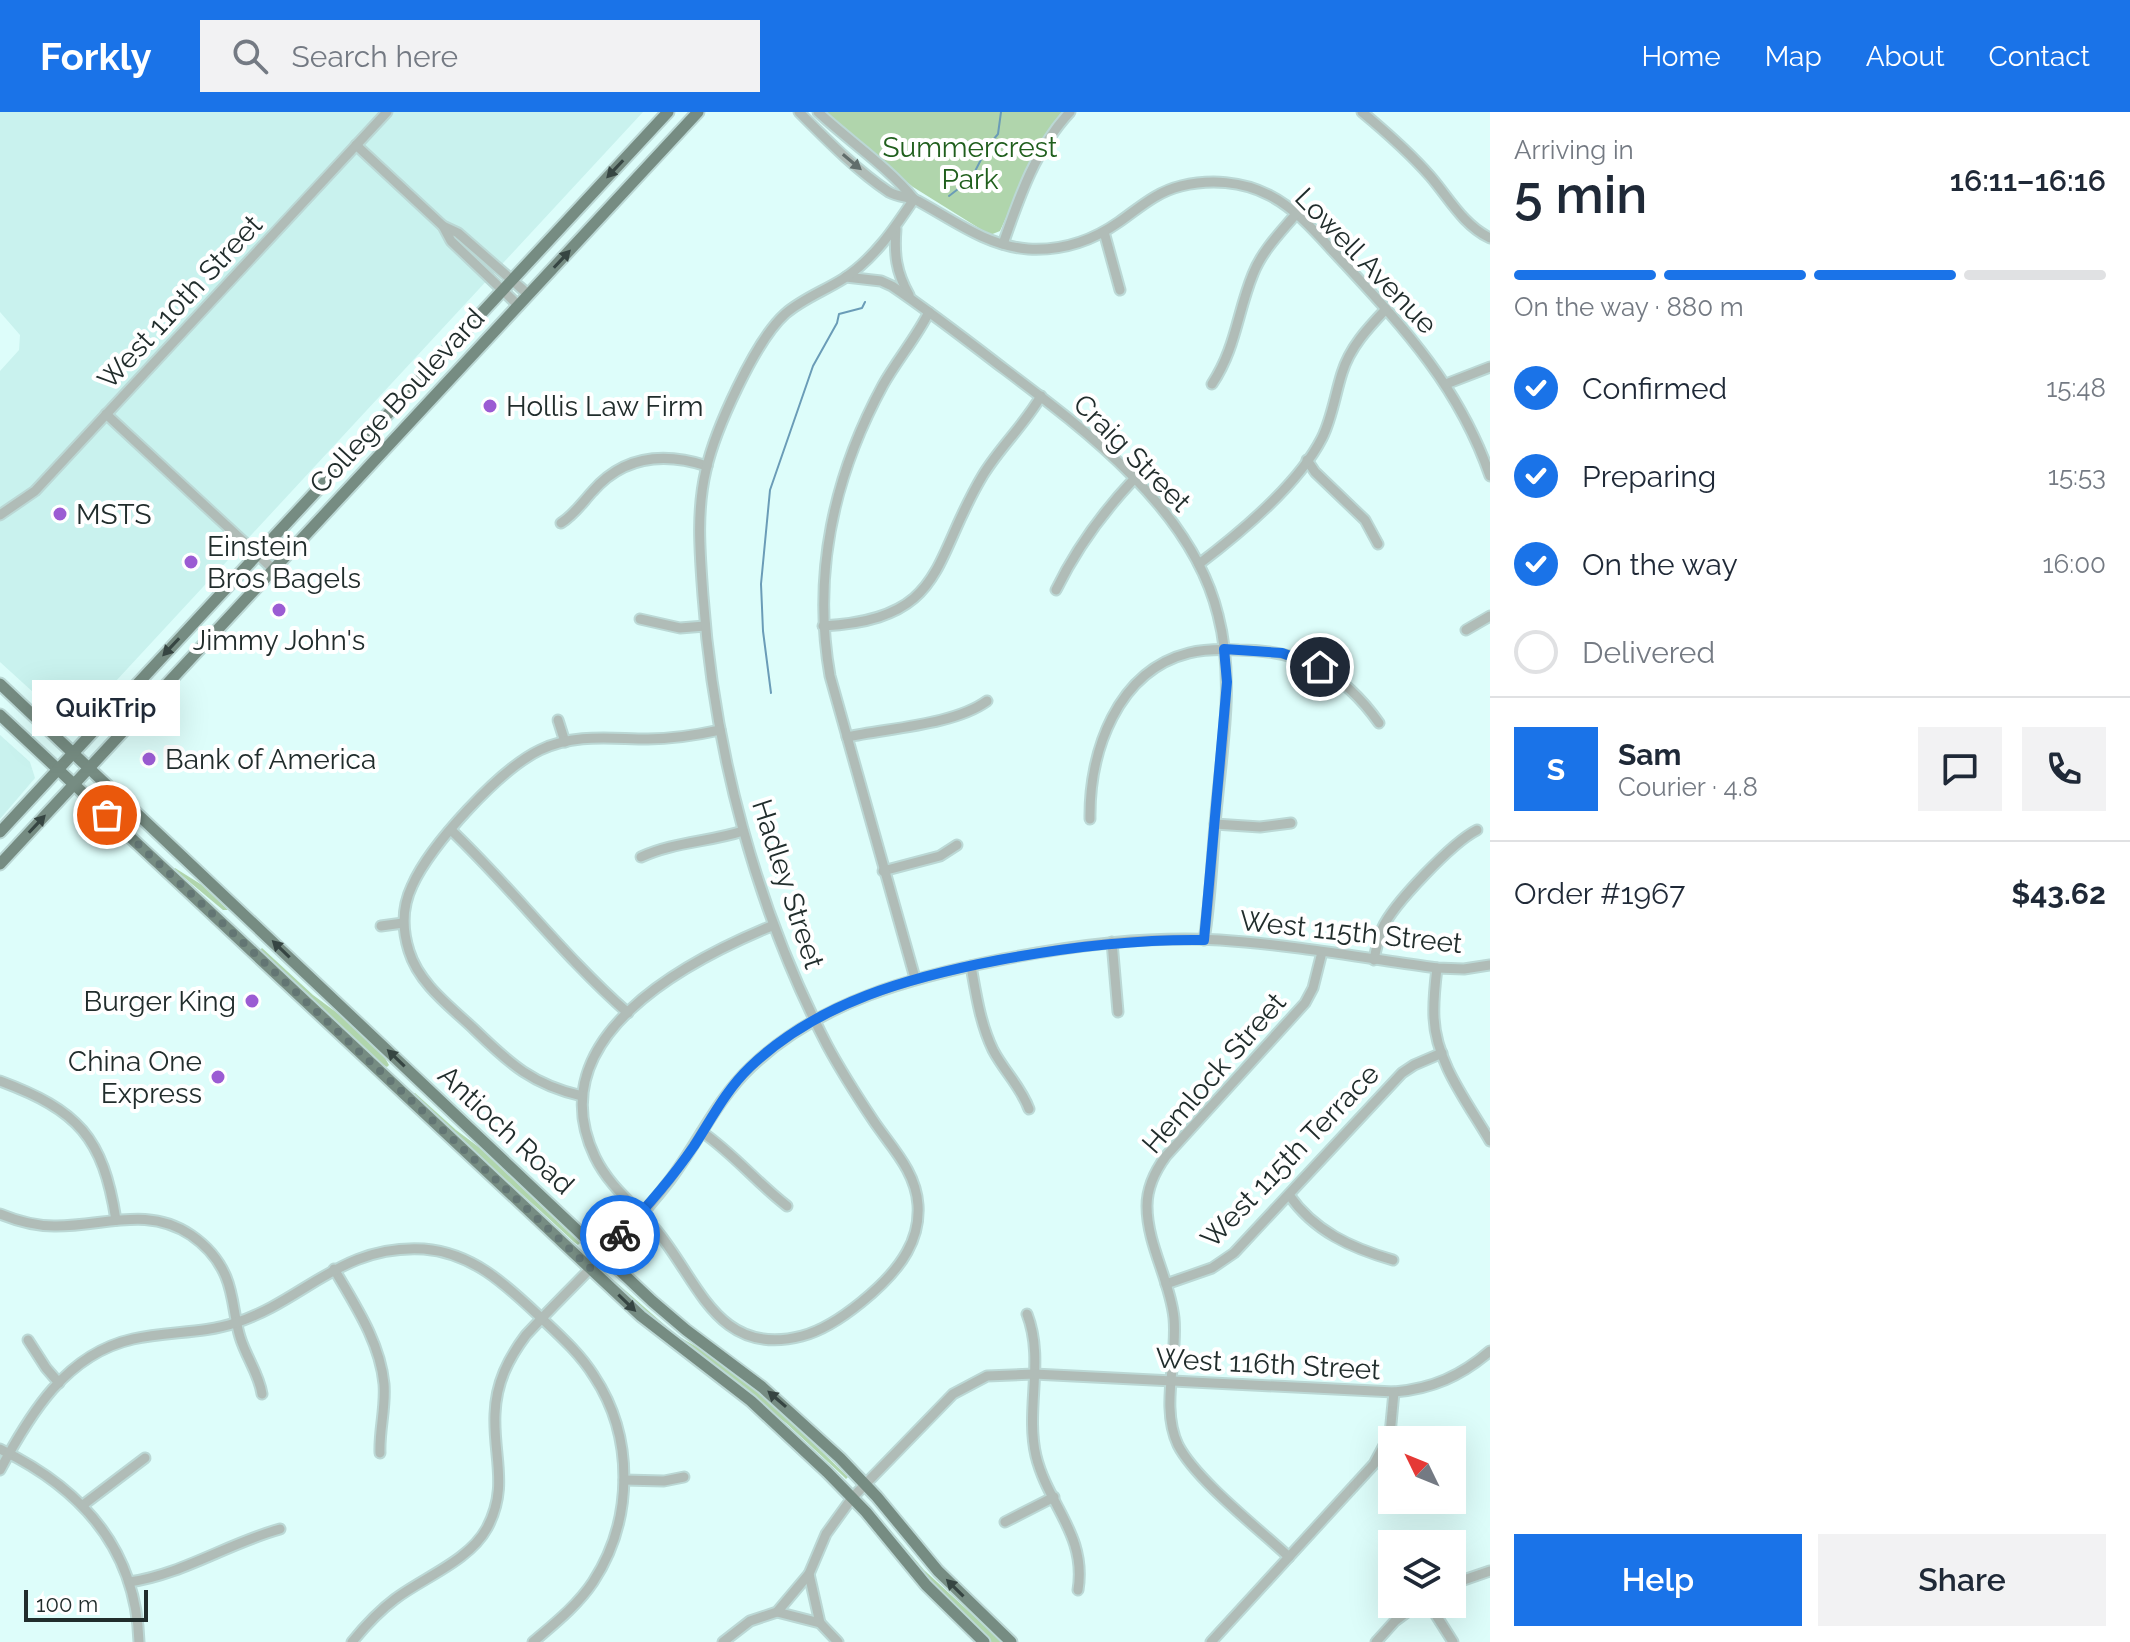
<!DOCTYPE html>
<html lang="en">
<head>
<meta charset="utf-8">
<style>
	body { margin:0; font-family:Raleway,sans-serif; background:#f2f2f3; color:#1f2937; height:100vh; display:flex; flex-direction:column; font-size:30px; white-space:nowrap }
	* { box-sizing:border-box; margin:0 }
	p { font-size:26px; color:#747a83 }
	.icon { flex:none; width:44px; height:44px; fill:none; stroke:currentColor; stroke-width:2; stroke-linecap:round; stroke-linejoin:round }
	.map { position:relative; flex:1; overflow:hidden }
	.drawer { display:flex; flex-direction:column; background:#fff; width:640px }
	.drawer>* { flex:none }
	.needle { width:52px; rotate:313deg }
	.fabs { position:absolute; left:1378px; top:1314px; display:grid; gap:16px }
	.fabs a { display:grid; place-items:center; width:88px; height:88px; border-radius:0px; background:#fff; box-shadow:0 8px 32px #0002; font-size:40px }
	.scale { position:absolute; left:24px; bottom:20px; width:124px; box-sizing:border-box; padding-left:8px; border:4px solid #212d2c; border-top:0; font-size:22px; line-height:28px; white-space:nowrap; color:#212d2c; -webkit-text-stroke:6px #fff; paint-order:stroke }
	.pin { position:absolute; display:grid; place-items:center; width:68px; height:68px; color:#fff; margin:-34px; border:4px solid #fff; border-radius:50%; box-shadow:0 2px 8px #0007 }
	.courier { position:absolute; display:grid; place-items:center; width:80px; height:80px; margin:-40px; border:6px solid #1a73e8; border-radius:50%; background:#fff; color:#222; box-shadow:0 2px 10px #0007 }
	.bubble { position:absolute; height:56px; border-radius:0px; background:#fff; box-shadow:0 8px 32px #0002; font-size:26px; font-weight:600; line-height:56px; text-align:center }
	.headline em { font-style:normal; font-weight:600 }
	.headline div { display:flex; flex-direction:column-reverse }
	.headline { display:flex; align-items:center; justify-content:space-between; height:136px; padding:0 24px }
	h1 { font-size:52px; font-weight:600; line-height:60px }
	.bar { display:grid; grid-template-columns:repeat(4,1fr); gap:12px 8px; align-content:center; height:96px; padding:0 24px }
	.bar i { height:10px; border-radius:6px; background:#e0e1e3 }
	.bar .selected { background:#1a73e8 }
	.bar p { grid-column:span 4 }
	.line { display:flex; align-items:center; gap:20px; padding:0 24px; border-top:2px solid #e0e1e3 }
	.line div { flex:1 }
	.round { display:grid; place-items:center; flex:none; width:84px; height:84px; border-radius:0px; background:#f2f2f3 }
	ol { padding:0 24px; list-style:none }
	li { display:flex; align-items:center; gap:24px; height:88px }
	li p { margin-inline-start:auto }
	li .icon { padding:8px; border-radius:50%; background:#1a73e8; color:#fff; stroke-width:4 }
	li:last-child { color:#747a83 }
	li i { width:44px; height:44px; border:4px solid #e0e1e3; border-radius:50% }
	.primary-button { display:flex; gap:16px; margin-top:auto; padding:16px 24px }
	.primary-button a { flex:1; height:92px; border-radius:0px; background:#1a73e8; color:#fff; font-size:32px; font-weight:600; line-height:92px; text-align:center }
	.primary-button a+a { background:#f2f2f3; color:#1f2937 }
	header { display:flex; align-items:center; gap:48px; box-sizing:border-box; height:112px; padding:0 40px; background:#1a73e8; color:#fff }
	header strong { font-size:38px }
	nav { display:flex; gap:44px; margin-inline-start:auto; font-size:28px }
	.search { width:560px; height:72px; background:#f2f2f3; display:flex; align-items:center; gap:20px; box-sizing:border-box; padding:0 28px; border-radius:0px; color:#747a83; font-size:30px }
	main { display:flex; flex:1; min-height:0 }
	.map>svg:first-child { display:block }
</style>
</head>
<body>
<header>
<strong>Forkly</strong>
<div class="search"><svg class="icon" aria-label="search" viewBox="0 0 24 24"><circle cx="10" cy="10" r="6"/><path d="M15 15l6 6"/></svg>Search here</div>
<nav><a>Home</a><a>Map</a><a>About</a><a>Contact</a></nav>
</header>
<main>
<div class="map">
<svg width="1490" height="1530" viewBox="0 0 1490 1530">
	<rect width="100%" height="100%" fill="#ddfdfa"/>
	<!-- built -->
	<g fill="#c9f2ee">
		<polygon points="0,0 643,0 78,610 68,612 0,550 0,259 19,238 20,223 0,200"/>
		<polygon points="0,623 30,650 35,666 0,707"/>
	</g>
	<!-- green -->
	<g fill="#b0d5ac">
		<polygon points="823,0 1062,0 1038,34 1000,119 990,123 913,75"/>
		<polygon points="175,756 202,773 228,798 223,798 174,757"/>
		<polygon points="262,836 313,883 340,903 385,946 389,953 387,955 378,950 268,846 260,838"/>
		<path d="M415,981L456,1018L480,1036L580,1131L578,1133L574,1130C523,1082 470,1037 419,989L413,982Z"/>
		<polygon points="610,1165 676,1223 711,1243 771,1290 848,1365 846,1367 842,1363 786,1311 657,1213 609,1167"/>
		<polygon points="874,1399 924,1458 1002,1530 990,1530 926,1468 872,1401"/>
	</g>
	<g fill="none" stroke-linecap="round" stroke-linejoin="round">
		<!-- stream -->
		<g stroke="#6a9cb7" stroke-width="2">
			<polyline points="949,84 971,67 988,34 998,22 1001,0"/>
			<polyline points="771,581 763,519 761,472 770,378 813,254 837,211 839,202 862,196 865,190"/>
		</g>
		<defs>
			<g id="minor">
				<path d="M799,0C827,28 856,58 889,80C898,85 909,85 918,89C953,108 987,134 1028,137C1061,139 1092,129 1119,110C1139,96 1156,80 1181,74C1210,67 1242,69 1269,83C1299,98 1322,128 1345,152C1406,218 1460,277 1490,364"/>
				<path d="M818,0C849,29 887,54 914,87"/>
				<path d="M1362,0C1386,20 1409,40 1430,64C1449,86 1463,113 1490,126"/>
				<polyline points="356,33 443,114 458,121 529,183"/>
				<polyline points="443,114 451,129 519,194"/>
				<path d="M896,117C894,142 896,160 909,183"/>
				<polyline points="1104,120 1120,178"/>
				<path d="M1003,132C1019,86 1036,36 1070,0"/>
				<path d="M846,165L881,169L892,174C929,199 964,226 999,253C1083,316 1192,396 1218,503C1235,567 1222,636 1216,701C1212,743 1211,786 1204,828"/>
				<path d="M1212,272C1236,236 1237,201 1253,162C1262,139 1280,121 1296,102"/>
				<polyline points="1446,272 1490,255"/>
				<polyline points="106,302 273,457"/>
				<polyline points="1307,348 1315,360 1365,408 1378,432"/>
				<polyline points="0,403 35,379 387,0"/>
				<path d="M561,411C574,403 582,391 592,380C623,344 664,340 707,354"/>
				<path d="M1199,452C1240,421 1298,373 1322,326C1332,306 1335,283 1342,261C1350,235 1368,216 1386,197"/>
				<path d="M1056,478C1076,437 1103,400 1134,367"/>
				<polyline points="640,507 680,516 705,514"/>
				<path d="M823,514C947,507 931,449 983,363C1000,335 1025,312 1041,284"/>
				<polyline points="1466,518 1490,504"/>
				<polyline points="558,608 565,630"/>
				<path d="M847,625C889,616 954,613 987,589"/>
				<path d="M1090,707C1089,640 1117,559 1189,541C1205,537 1222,537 1239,538C1301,538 1343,560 1379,611"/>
				<polyline points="1215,712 1260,715 1291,711"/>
				<path d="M451,718C513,777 564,845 628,901"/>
				<path d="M641,745C673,730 709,730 743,719"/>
				<polyline points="883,759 940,744 957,733"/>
				<path d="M774,813C686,849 538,926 595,1045C610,1076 636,1094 657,1119C699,1170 718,1246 802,1224C837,1215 890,1171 907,1140C915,1126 919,1109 918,1093C916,1059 891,1035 873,1008C857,984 841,959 827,933C756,796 714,639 703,484C700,442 696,400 706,358C715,318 755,229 785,202C802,187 824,179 843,167C874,147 894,117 914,87"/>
				<polyline points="381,814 403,811"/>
				<polyline points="1112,830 1118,900"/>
				<path d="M1374,848C1376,837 1378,827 1382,817C1393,792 1453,730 1477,718"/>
				<path d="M971,854C976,882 980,911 993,938C1004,959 1021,975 1029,997"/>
				<path d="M1437,856C1435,873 1433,889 1434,906C1436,951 1468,991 1490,1029"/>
				<path d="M915,866L830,564C812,462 834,363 883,273C897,248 916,226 929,200"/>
				<path d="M0,969C78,998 103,1025 116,1108"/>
				<path d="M582,984C533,973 510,952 475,918C451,895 419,872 409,839C402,817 402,795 412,774C430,733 500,657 540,638C576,621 611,627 648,627C673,627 697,623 720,618"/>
				<path d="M702,1020C734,1042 757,1071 787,1094"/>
				<path d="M1289,1083C1314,1119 1351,1136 1393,1148"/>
				<path d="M0,1102C17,1109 35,1114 54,1114C102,1115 147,1093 191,1123C207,1134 219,1148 226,1165C234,1184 234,1206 240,1225C246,1245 259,1262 262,1282"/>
				<path d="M334,1157C355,1193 380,1230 384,1272C386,1296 379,1318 380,1341"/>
				<polyline points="1166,1172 1212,1156 1234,1141 1402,961 1414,953 1442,941"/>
				<path d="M1027,1202C1045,1248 1025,1297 1036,1344C1048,1393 1087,1423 1078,1478"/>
				<polyline points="28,1228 46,1256 59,1271"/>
				<path d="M0,1337C81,1376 136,1436 139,1530"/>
				<path d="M0,1358C30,1302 66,1242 133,1227C167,1219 202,1222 235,1211C304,1189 341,1132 424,1137C472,1141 504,1171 537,1202C557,1221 579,1240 594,1264C635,1326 633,1409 593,1470C577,1494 554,1512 533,1530"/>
				<polyline points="624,1368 664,1369 684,1365"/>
				<polyline points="83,1393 145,1346"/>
				<polyline points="1005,1410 1054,1385"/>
				<path d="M1289,1445C1259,1417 1196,1368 1178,1333C1160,1295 1178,1247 1174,1206C1170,1168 1147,1133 1147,1094C1147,1075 1155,1059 1166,1044L1305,891L1313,876L1322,840"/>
				<polyline points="809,1462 820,1511"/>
				<path d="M129,1470C181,1463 229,1431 280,1417"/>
				<polyline points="1452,1472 1490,1459"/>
				<polyline points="1429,1492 1453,1530"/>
				<polyline points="777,1500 820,1511 838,1530"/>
				<path d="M352,1530C365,1514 379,1499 395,1487C424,1465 469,1449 487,1416C509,1375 493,1344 495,1302C496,1271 508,1247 526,1223C573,1172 627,1124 670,1068C698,1031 717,987 751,955C820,889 913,865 1004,847C1076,833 1147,824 1220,828C1293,833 1365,846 1437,856L1464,857L1490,853"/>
				<path d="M723,1530L750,1509L777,1500L809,1462L826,1422L852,1386L953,1282L987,1264L1034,1262L1394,1280C1432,1277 1461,1264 1490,1239"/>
				<polyline points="1211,1530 1374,1352 1390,1322 1394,1280"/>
				<polyline points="1376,1530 1395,1509 1418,1492"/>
			</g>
			<g id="major">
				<polyline points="0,572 652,1189 686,1218 762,1275 840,1346 877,1385 938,1459 1011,1530"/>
				<polyline points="0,603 641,1204 751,1289 827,1360 866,1400 926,1473 984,1530"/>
				<polyline points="0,720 668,0"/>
				<polyline points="0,752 698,0"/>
			</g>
		</defs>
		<!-- minor casing -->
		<use href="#minor" stroke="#bbd8d5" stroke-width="13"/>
		<!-- major casing -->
		<use href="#major" stroke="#bbd8d5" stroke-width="15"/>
		<!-- minor -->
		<use href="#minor" stroke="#b0bcb7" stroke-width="9"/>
		<!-- major -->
		<use href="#major" stroke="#768c82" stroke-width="11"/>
	</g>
	<!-- one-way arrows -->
	<defs><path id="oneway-solid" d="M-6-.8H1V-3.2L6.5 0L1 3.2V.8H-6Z" transform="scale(2)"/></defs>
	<use fill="#616d6b" href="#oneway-solid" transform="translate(852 50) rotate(40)"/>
	<g fill="#364542">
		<use href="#oneway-solid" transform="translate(615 57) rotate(133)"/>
		<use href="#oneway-solid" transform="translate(562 147) rotate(-47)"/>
		<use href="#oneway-solid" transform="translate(171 535) rotate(133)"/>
		<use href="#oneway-solid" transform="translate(37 712) rotate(-47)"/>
		<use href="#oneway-solid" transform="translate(281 837) rotate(-136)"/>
		<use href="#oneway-solid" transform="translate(396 946) rotate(-136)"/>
		<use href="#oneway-solid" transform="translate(627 1191) rotate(44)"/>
		<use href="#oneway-solid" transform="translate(777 1287) rotate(-139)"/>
		<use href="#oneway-solid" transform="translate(955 1476) rotate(-135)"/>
	</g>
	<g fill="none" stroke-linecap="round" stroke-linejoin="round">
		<!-- done -->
		<polyline stroke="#637674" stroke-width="8" stroke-dasharray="0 14.4" points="107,703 590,1156 620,1123"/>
		<!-- route -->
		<path stroke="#1a73e8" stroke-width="10" d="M620,1123C647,1095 672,1066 694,1034C712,1006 726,978 750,955C818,890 910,865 999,848C1068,835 1134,827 1204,828L1227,570L1224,537L1282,541L1320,555"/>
	</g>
	<!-- markers -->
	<g fill="#9b5cd3" stroke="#fff" stroke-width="3">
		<circle cx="490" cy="294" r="8"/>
		<circle cx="60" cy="402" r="8"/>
		<circle cx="191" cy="450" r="8"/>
		<circle cx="279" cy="498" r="8"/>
		<circle cx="149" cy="647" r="8"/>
		<circle cx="252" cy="889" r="8"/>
		<circle cx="218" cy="965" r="8"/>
	</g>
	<g text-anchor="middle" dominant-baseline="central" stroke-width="8" stroke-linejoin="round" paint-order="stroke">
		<!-- park labels -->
		<g font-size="28" fill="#205f1d" stroke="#fff">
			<text x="970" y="35">Summercrest<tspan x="970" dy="32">Park</tspan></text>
		</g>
		<!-- street labels -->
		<g font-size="28" fill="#212d2c" stroke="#fff">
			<text transform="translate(1366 149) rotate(46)">Lowell Avenue</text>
			<text transform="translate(180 190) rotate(-47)">West 110th Street</text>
			<text transform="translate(397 289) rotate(-47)">College Boulevard</text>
			<text transform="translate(1132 341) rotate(45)">Craig Street</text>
			<text transform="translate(788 772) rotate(72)">Hadley Street</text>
			<text transform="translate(1351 820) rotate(6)">West 115th Street</text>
			<text transform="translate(1214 961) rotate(-49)">Hemlock Street</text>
			<text transform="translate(506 1018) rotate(43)">Antioch Road</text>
			<text transform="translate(1290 1044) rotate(-46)">West 115th Terrace</text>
			<text transform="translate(1268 1252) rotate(3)">West 116th Street</text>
		</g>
		<!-- poi labels -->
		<g font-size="28" fill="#212d2c" stroke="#fff" text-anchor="start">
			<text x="506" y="294">Hollis Law Firm</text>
			<text x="76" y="402">MSTS</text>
			<text x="207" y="434">Einstein<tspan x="207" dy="32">Bros Bagels</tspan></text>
			<text x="279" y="528" text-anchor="middle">Jimmy John's</text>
			<text x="165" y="647">Bank of America</text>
			<text x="236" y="889" text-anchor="end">Burger King</text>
			<text x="202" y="949" text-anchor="end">China One<tspan x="202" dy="32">Express</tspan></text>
		</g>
	</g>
</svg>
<div class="fabs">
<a><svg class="needle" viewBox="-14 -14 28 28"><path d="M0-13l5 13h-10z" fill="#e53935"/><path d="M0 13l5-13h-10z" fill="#747a83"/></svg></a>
<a><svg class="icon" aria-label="layers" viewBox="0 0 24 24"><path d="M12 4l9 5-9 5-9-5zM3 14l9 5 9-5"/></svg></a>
</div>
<div class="scale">100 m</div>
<div class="pin" style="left:107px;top:703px;background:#ea580c"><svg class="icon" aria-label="bag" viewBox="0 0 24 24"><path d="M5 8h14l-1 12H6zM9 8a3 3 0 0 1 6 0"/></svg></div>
<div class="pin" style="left:1320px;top:555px;background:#1f2937"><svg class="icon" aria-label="home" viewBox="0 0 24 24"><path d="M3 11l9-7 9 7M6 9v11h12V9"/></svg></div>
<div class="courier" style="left:620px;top:1123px"><svg class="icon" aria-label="bike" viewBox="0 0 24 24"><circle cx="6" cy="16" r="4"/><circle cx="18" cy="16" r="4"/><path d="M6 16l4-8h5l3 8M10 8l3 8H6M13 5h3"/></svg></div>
<div class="bubble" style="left:32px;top:568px;width:148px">QuikTrip</div>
</div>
<section class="drawer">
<div class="headline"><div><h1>5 min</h1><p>Arriving in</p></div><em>16:11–16:16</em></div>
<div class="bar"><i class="selected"></i><i class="selected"></i><i class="selected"></i><i></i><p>On the way · 880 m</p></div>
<ol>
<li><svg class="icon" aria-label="check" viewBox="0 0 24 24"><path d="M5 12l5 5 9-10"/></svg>Confirmed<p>15:48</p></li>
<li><svg class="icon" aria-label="check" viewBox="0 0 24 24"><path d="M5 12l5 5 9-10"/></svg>Preparing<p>15:53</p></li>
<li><svg class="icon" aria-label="check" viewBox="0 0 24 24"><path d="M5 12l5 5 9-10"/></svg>On the way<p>16:00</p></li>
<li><i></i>Delivered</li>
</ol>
<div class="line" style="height:144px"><b class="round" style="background:#1a73e8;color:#fff">S</b><div><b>Sam</b><p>Courier · 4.8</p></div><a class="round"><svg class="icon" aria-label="chat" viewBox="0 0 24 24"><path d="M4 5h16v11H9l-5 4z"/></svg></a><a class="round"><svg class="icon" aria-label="phone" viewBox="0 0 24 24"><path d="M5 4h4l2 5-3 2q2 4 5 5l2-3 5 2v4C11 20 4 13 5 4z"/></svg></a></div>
<div class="line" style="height:104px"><div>Order #1967</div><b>$43.62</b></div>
<div class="primary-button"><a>Help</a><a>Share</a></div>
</section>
</main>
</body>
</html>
